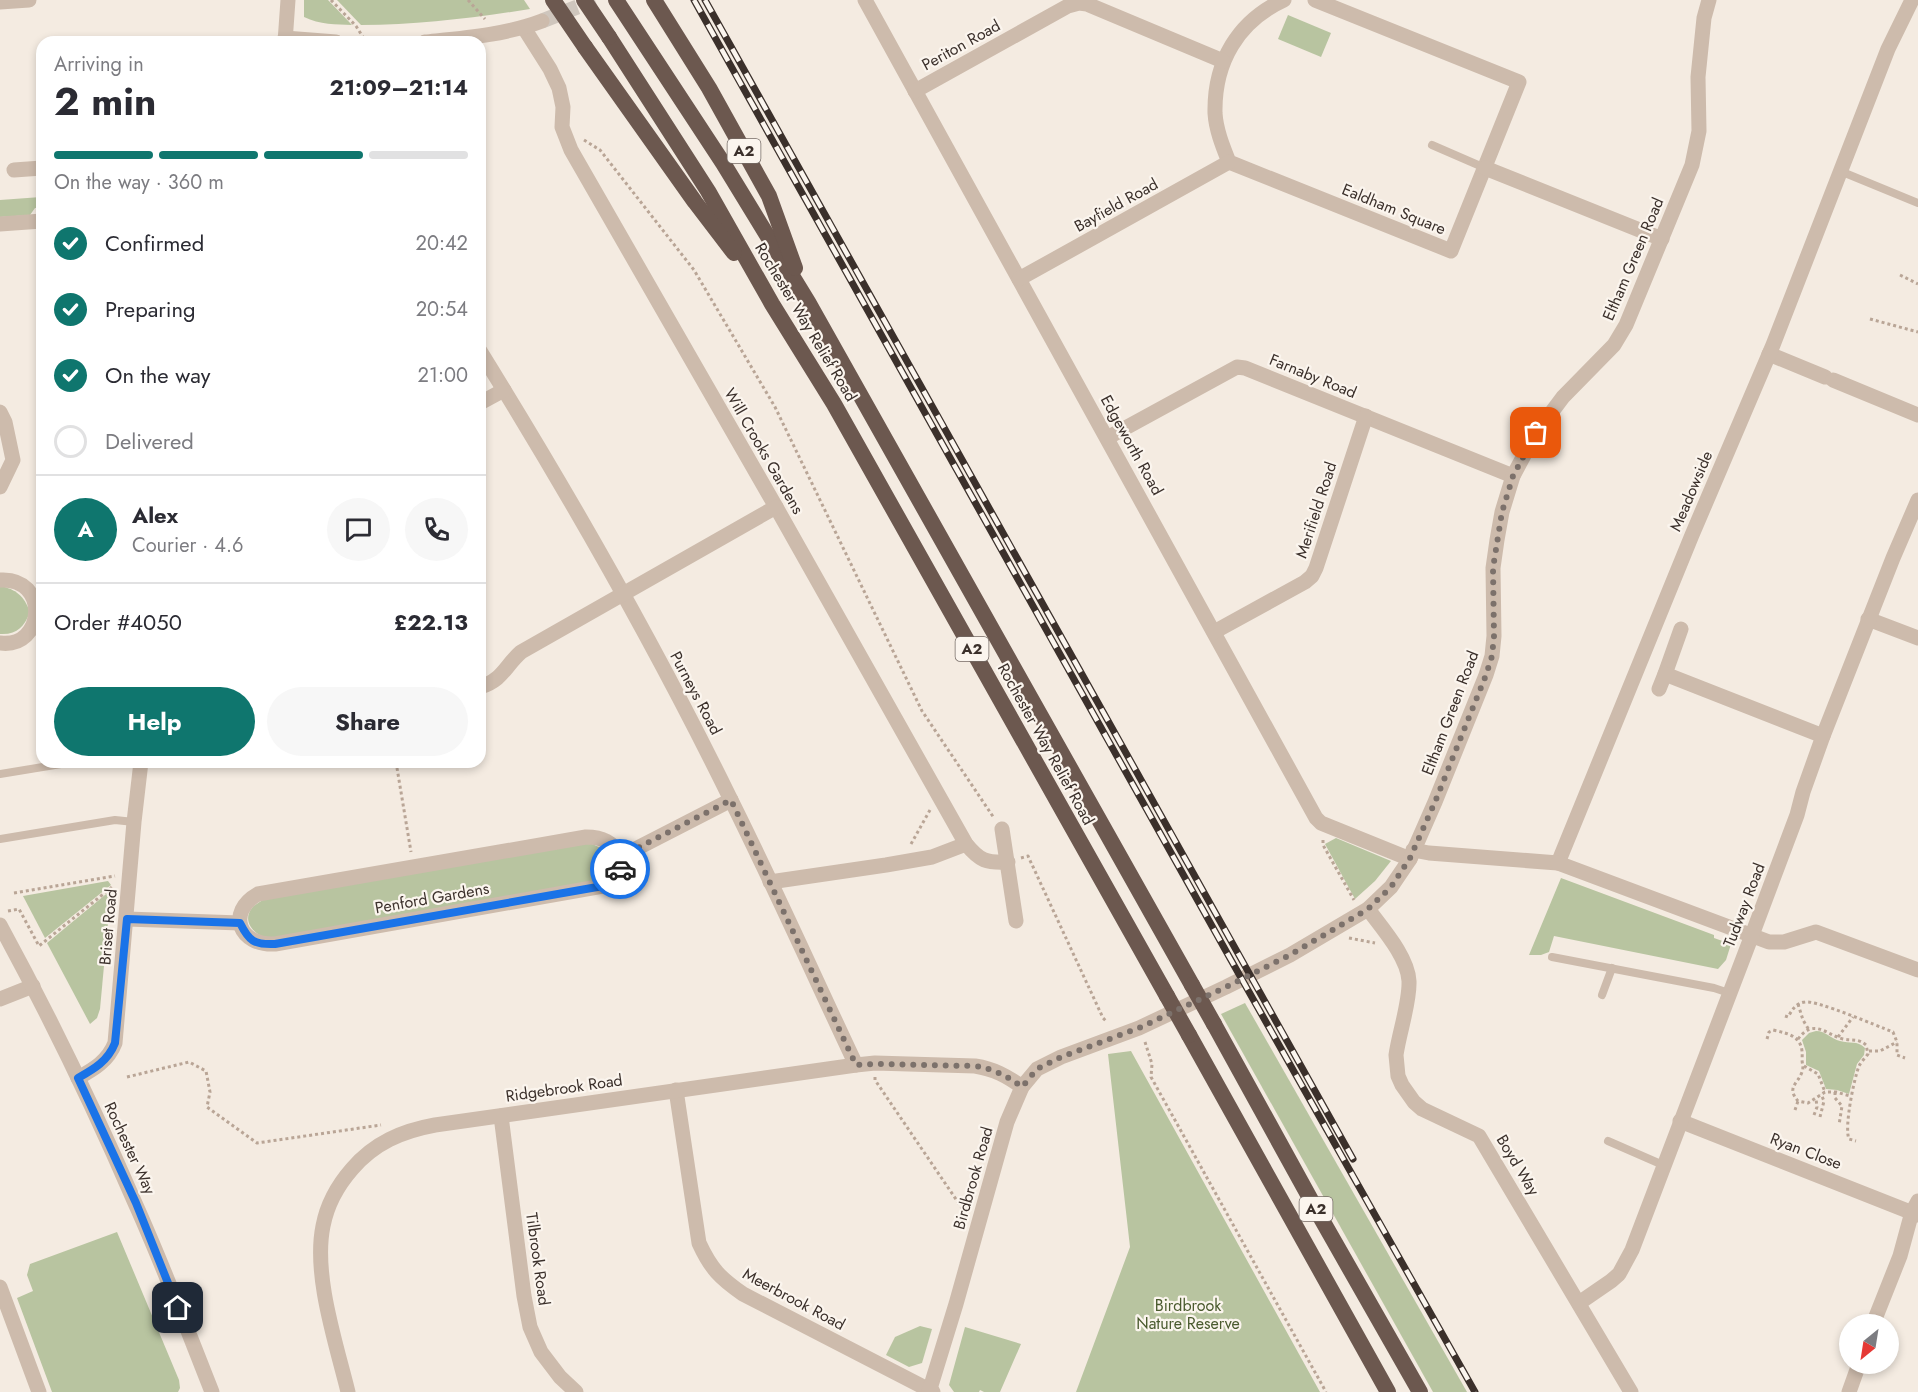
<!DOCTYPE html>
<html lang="en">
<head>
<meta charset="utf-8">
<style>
	body { margin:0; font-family:Jost,sans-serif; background:#f7f7f7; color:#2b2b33; height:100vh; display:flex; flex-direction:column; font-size:22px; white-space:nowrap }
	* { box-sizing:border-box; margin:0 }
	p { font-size:20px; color:#7c7c81 }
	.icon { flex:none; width:33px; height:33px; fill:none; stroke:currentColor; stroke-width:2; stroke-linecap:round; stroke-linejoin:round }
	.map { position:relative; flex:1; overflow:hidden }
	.panel { position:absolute; left:36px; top:36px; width:450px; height:732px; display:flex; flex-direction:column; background:#fff; border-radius:18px; box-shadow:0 3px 9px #0003 }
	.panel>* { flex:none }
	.needle { width:39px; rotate:210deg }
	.controls { position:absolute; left:1839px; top:1314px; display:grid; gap:12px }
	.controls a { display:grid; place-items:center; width:60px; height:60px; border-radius:50%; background:#fff; box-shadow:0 3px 9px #0003; font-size:30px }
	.pin { position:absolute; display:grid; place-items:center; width:51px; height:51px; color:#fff; margin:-26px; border-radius:12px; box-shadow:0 3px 9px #0006 }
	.courier { position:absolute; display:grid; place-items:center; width:60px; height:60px; margin:-30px; border:4px solid #1a73e8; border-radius:50%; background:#fff; color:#222; box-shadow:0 2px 8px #0007 }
	.headline em { font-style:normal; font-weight:700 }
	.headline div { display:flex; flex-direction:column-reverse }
	.headline { display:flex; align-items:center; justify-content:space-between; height:102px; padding:0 18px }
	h1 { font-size:39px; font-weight:700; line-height:45px }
	.bar { display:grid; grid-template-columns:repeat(4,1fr); gap:9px 6px; align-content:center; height:72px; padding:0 18px }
	.bar i { height:8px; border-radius:4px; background:#e1e1e2 }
	.bar .selected { background:#0f766e }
	.bar p { grid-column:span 4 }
	.line { display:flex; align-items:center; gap:15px; padding:0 18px; border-top:2px solid #e1e1e2 }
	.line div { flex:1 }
	.round { display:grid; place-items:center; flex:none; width:63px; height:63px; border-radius:32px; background:#f7f7f7 }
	ol { padding:0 18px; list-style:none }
	li { display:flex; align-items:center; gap:18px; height:66px }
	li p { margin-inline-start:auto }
	li .icon { padding:6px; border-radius:50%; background:#0f766e; color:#fff; stroke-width:4 }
	li:last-child { color:#7c7c81 }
	li i { width:33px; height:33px; border:3px solid #e1e1e2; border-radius:50% }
	.primary-button { display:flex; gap:12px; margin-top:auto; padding:12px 18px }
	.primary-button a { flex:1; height:69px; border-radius:36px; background:#0f766e; color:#fff; font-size:24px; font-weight:700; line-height:69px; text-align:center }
	.primary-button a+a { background:#f7f7f7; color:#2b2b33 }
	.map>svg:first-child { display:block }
</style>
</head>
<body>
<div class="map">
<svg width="1918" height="1392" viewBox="0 0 1918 1392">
	<rect width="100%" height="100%" fill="#f4ebe1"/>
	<!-- green -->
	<g fill="#b8c4a0">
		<path d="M304,0H328L352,25C336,24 320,25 304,17Z"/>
		<path d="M337,0H524L530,9C474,18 418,25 361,25Z"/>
		<polygon points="1288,15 1331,33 1321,57 1278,39"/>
		<polygon points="42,182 42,208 35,208 30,215 0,217 0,200 41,197"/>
		<path d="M0,586C16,589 24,596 30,612C24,627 17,635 0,634Z"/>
		<polygon points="1336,838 1391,861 1375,881 1355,899 1325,844"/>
		<path d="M589,843C610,850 621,861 603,881L272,939C258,938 240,923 252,908C254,905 260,902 264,899Z"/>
		<polygon points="1561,878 1714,935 1714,938 1731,944 1726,960 1718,969 1554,936 1549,952 1541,955 1529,955"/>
		<polygon points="108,881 111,885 45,938 23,896"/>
		<polygon points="111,890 100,1009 97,1018 90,1024 47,943"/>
		<polygon points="1245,1003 1467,1392 1433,1392 1221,1014"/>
		<path d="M1816,1031C1826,1031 1831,1039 1840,1041C1850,1044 1857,1040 1865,1048L1864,1055L1857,1064L1849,1094L1837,1090L1826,1089L1819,1071L1806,1065V1052L1802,1040L1809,1033Z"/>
		<polygon points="1131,1051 1320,1392 1076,1392 1130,1247 1108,1054"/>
		<polygon points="117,1232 179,1380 180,1388 178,1392 52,1392 17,1298 33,1291 27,1275 30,1264"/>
		<polygon points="920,1326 932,1329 922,1363 909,1367 886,1355 895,1337"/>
		<polygon points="965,1327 1021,1344 1000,1392 984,1392 980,1390 979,1392 954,1392 949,1385"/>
	</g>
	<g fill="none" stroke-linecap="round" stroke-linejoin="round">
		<!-- minor-tunnel -->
		<polyline stroke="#cfc6bd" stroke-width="15" stroke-dasharray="15 8" stroke-linecap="butt" points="542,21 595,0"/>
		<!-- path -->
		<g stroke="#b9a596" stroke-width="3" stroke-dasharray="3 3" stroke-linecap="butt">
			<polyline points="331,0 356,26 366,42"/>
			<polyline points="468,0 485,19"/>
			<polyline points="584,140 600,150 694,270 775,407 922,711 994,818"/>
			<polyline points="1900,275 1918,284"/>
			<polyline points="1870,319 1918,332"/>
			<polyline points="396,762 411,852"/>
			<polyline points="1323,840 1323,845 1354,900"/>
			<polyline points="911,844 930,810"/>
			<polyline points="1021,858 1028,856 1103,1018 1107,1022"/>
			<polyline points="14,893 115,876"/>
			<polyline points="8,911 19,909 39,946 112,887"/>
			<polyline points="1349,938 1375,943"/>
			<polyline points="1798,1004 1803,1020 1809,1030"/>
			<path d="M1785,1016L1788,1017C1792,1010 1796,1003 1805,1002C1817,1000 1877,1026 1893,1032L1897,1042V1055L1905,1058"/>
			<polyline points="1838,1037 1853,1017"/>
			<path d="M1767,1039L1769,1032L1773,1030C1791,1034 1804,1037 1802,1059C1802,1064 1804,1068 1802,1072C1798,1084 1786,1087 1798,1101L1808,1103L1825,1092H1836L1850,1096"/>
			<path d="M1798,1039C1814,1018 1825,1034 1843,1039C1852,1041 1858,1038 1866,1045L1868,1054C1865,1058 1861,1062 1859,1066C1854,1079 1844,1127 1849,1139L1856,1141"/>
			<polyline points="1145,1042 1152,1064 1151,1077 1326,1392"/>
			<polyline points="1869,1051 1880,1051 1897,1042"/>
			<polyline points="1804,1066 1818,1074 1825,1092"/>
			<polyline points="127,1077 189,1062 206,1071 210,1092 207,1107 257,1143 381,1125"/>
			<polyline points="875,1077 875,1080 966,1214"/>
			<polyline points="1835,1092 1835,1098 1842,1106 1839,1125"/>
			<polyline points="1795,1110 1798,1101"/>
			<polyline points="1814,1115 1817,1107 1816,1099"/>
			<polyline points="1820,1117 1824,1101 1821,1094"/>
		</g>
		<!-- service -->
		<g stroke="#cdbbac" stroke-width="8">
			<polyline points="1432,145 1485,168"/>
			<polyline points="1840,171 1918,203"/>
			<polyline points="0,774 73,762"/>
			<polyline points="0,839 115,820 134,822"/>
			<polyline points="1552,957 1714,988 1729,993"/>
			<polyline points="1602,995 1612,968"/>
			<polyline points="1608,1141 1663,1165"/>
		</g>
		<!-- minor -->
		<g stroke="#cdbbac" stroke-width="15">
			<polyline points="865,0 1316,818 1321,823 1410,859"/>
			<path d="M1284,0C1238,21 1214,62 1215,113C1216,130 1223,147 1229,162L1451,251L1519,82L1315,0"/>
			<polyline points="0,2 29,0"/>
			<path d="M524,28L550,69L559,88L563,107L562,127L571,150L776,507L966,844C980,861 986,863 1008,862"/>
			<polyline points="285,38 336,42"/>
			<polyline points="285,42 288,0"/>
			<path d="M425,42C464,38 505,35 542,21"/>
			<polyline points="915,91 1068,6 1079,3 1087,4 1223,61"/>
			<polyline points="1485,168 1662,239"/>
			<polyline points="14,170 42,168"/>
			<polyline points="0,224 42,221"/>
			<polyline points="1019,279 1229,162"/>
			<path d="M480,351C570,496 655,645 730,798C774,886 814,976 856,1065"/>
			<polyline points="1769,354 1825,377"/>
			<polyline points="1833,380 1918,415"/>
			<polyline points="480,403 504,390"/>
			<polyline points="0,412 5,422 13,460 0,487"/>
			<polyline points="1107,438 1237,367 1245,368 1513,476"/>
			<path d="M0,580C50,577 45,649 0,643"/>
			<polyline points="1868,619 1918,638"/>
			<polyline points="1214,632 1305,582 1312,576 1316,568 1366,416"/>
			<polyline points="1665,674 1681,629"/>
			<path d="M480,687C503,680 505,666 521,652L776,507"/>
			<polyline points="1659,689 1665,674 1823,736"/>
			<polyline points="1002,829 1016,921"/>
			<path d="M586,837C603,837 612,842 622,856C621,872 615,878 603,886L275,944C239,946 226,912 258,894Z"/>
			<polyline points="1413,850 1429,853 1558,863 1692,535 1773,345 1888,49 1912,0"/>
			<polyline points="622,856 731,800"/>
			<polyline points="1558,863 1769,942 1784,942 1816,932 1918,970"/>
			<polyline points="770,882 886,865 932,857 966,844"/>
			<path d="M1368,909C1382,928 1408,957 1409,981C1410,1002 1399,1033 1396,1055L1398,1076L1402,1085L1414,1102L1422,1109L1479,1136L1631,1392"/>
			<polyline points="127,919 240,923"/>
			<polyline points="0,999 33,986"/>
			<path d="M78,1078C94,1069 108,1061 115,1043L134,822L141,762"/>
			<path d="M676,1090L699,1243C711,1269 720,1278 743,1294L933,1392"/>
			<polyline points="501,1116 524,1296 530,1327 541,1352 560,1377 576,1392"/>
			<polyline points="1680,1121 1918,1215"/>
			<polyline points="0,1287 39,1392"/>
			<polyline points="1579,1303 1611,1281 1619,1274 1632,1250 1752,935 1797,815 1803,792 1823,736 1893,558 1918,500"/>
			<polyline points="1873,1324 1900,1256 1912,1212 1918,1201"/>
			<path d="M348,1392C336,1343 313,1275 323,1226C327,1205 338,1185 352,1169C374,1143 402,1131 435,1125L856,1065L875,1063L975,1066C994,1069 1007,1076 1022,1087"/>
			<polyline points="929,1392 956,1304 1007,1122 1022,1087 1037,1069 1061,1057 1139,1028 1226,987 1290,955 1368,909 1391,887 1410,859 1435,802 1486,675 1492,656 1494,636 1493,568 1497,540 1502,512 1513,476 1536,433 1563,397 1614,345 1626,325 1692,165 1699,131 1698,77 1704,18 1709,0"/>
			<polyline points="1849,1392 1859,1364"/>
		</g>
		<!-- tertiary -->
		<path stroke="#cdbbac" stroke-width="15" d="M0,925C49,1015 94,1108 135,1203C163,1265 187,1329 212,1392"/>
		<!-- trunk -->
		<g stroke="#6c584f" stroke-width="16">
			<polyline points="616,0 723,163 808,302 1192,985"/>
			<polyline points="654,0 709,88 769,196 795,268"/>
			<polyline points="609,37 708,191 772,304 834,404 1167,996"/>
			<polyline points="585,47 695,202 734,253"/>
			<polyline points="1214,1024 1322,1220 1420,1392"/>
			<polyline points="1189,1035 1388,1392"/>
		</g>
		<defs>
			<g id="rail">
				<polyline points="694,0 1231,960 1475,1392"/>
				<polyline points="705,0 1353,1159"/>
			</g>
		</defs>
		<!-- rail casing -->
		<use href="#rail" stroke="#3b302b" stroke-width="7"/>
		<!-- rail -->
		<use href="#rail" stroke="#fbf5ee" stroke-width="4.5" stroke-dasharray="14" stroke-linecap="butt"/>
		<!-- trunk-bridge -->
		<g stroke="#6c584f" stroke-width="16">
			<polyline points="553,0 585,47"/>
			<polyline points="584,0 609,37"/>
			<polyline points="1192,985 1214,1024"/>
			<polyline points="1167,996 1189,1035"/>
		</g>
	</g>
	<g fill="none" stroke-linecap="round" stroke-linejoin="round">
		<!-- done -->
		<path stroke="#7c716b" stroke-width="6" stroke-dasharray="0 10.8" d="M620,869L622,856L731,800L856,1065L875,1064L975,1066C994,1069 1007,1076 1022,1087L1037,1069L1061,1057L1139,1028L1226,987L1290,955L1368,909L1391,887L1410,858L1435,802L1486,675L1492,656L1494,636L1493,568L1502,512L1513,476L1536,433"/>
		<!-- route -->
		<path stroke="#1a73e8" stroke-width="8" d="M178,1308L136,1203L78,1078C94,1069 108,1061 115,1043L127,919L240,923C249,941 254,945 275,944L603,886L615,878L620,869"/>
	</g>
	<g text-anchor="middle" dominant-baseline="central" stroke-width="4.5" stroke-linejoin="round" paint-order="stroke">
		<!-- shield labels -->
		<g fill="#fbf5ee" stroke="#756b66" stroke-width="1.5">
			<rect x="727.5" y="139" width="33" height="24" rx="4.5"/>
			<rect x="955.5" y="637" width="33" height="24" rx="4.5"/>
			<rect x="1299.5" y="1197" width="33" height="24" rx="4.5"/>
		</g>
		<g font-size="15" font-weight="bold" fill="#3b302b">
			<text x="744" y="151">A2</text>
			<text x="972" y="649">A2</text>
			<text x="1316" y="1209">A2</text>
		</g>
		<!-- street labels -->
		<g font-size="16" fill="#3b302b" stroke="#fbf5ee">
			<text transform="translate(961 45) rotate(-29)">Periton Road</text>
			<text transform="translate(1116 205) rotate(-29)">Bayfield Road</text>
			<text transform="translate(1394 209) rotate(22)">Ealdham Square</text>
			<text transform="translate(1633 259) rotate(-67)">Eltham Green Road</text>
			<text transform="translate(806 322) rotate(59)">Rochester Way Relief Road</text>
			<text transform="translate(1313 376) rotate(22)">Farnaby Road</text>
			<text transform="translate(1132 445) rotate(61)">Edgeworth Road</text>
			<text transform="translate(764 451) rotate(60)">Will Crooks Gardens</text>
			<text transform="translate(1691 491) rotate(-67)">Meadowside</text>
			<text transform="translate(1316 510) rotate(-72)">Merifield Road</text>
			<text transform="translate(696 693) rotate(62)">Purneys Road</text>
			<text transform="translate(1450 713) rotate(-69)">Eltham Green Road</text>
			<text transform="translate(1046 744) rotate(61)">Rochester Way Relief Road</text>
			<text transform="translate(432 898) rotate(-10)">Penford Gardens</text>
			<text transform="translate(1744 905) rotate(-69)">Tudway Road</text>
			<text transform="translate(108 927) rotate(-85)">Briset Road</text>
			<text transform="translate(564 1088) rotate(-8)">Ridgebrook Road</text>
			<text transform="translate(130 1148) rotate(65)">Rochester Way</text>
			<text transform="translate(1806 1151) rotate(21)">Ryan Close</text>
			<text transform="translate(1518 1165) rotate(59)">Boyd Way</text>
			<text transform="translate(973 1178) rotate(-74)">Birdbrook Road</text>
			<text transform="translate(538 1259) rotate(82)">Tilbrook Road</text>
			<text transform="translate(794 1299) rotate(28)">Meerbrook Road</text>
		</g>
		<!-- park labels -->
		<g font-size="16" fill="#4a5a2e" stroke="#fbf5ee">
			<text x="1188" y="1305">Birdbrook<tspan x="1188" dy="18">Nature Reserve</tspan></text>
		</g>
	</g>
</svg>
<div class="controls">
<a><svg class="needle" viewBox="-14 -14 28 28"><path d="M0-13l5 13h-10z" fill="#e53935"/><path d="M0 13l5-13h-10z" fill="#7c7c81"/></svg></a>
</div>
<div class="pin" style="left:1536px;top:433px;background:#ea580c"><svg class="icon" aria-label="bag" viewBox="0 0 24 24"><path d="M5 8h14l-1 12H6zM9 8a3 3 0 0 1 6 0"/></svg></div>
<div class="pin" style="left:178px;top:1308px;background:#1f2937"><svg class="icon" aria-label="home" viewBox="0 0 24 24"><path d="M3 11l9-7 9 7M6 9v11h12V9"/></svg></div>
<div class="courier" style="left:620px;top:869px"><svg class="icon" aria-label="car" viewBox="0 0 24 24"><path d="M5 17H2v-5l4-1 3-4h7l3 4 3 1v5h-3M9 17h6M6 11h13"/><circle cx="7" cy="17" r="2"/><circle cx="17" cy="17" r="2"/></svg></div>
<section class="panel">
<div class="headline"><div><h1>2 min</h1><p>Arriving in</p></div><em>21:09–21:14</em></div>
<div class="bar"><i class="selected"></i><i class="selected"></i><i class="selected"></i><i></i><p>On the way · 360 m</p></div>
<ol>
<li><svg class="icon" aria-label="check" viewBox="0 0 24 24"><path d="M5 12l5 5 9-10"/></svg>Confirmed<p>20:42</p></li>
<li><svg class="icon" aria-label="check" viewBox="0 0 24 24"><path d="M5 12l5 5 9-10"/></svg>Preparing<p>20:54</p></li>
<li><svg class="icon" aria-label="check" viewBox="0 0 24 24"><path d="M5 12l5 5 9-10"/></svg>On the way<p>21:00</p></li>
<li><i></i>Delivered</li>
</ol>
<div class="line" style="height:108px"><b class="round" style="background:#0f766e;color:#fff">A</b><div><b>Alex</b><p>Courier · 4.6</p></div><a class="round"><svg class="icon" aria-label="chat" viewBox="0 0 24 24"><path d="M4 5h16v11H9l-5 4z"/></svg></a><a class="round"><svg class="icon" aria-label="phone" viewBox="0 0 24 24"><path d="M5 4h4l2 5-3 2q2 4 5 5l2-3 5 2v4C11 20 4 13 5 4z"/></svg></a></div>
<div class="line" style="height:78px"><div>Order #4050</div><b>£22.13</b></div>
<div class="primary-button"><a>Help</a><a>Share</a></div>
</section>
</div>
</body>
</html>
